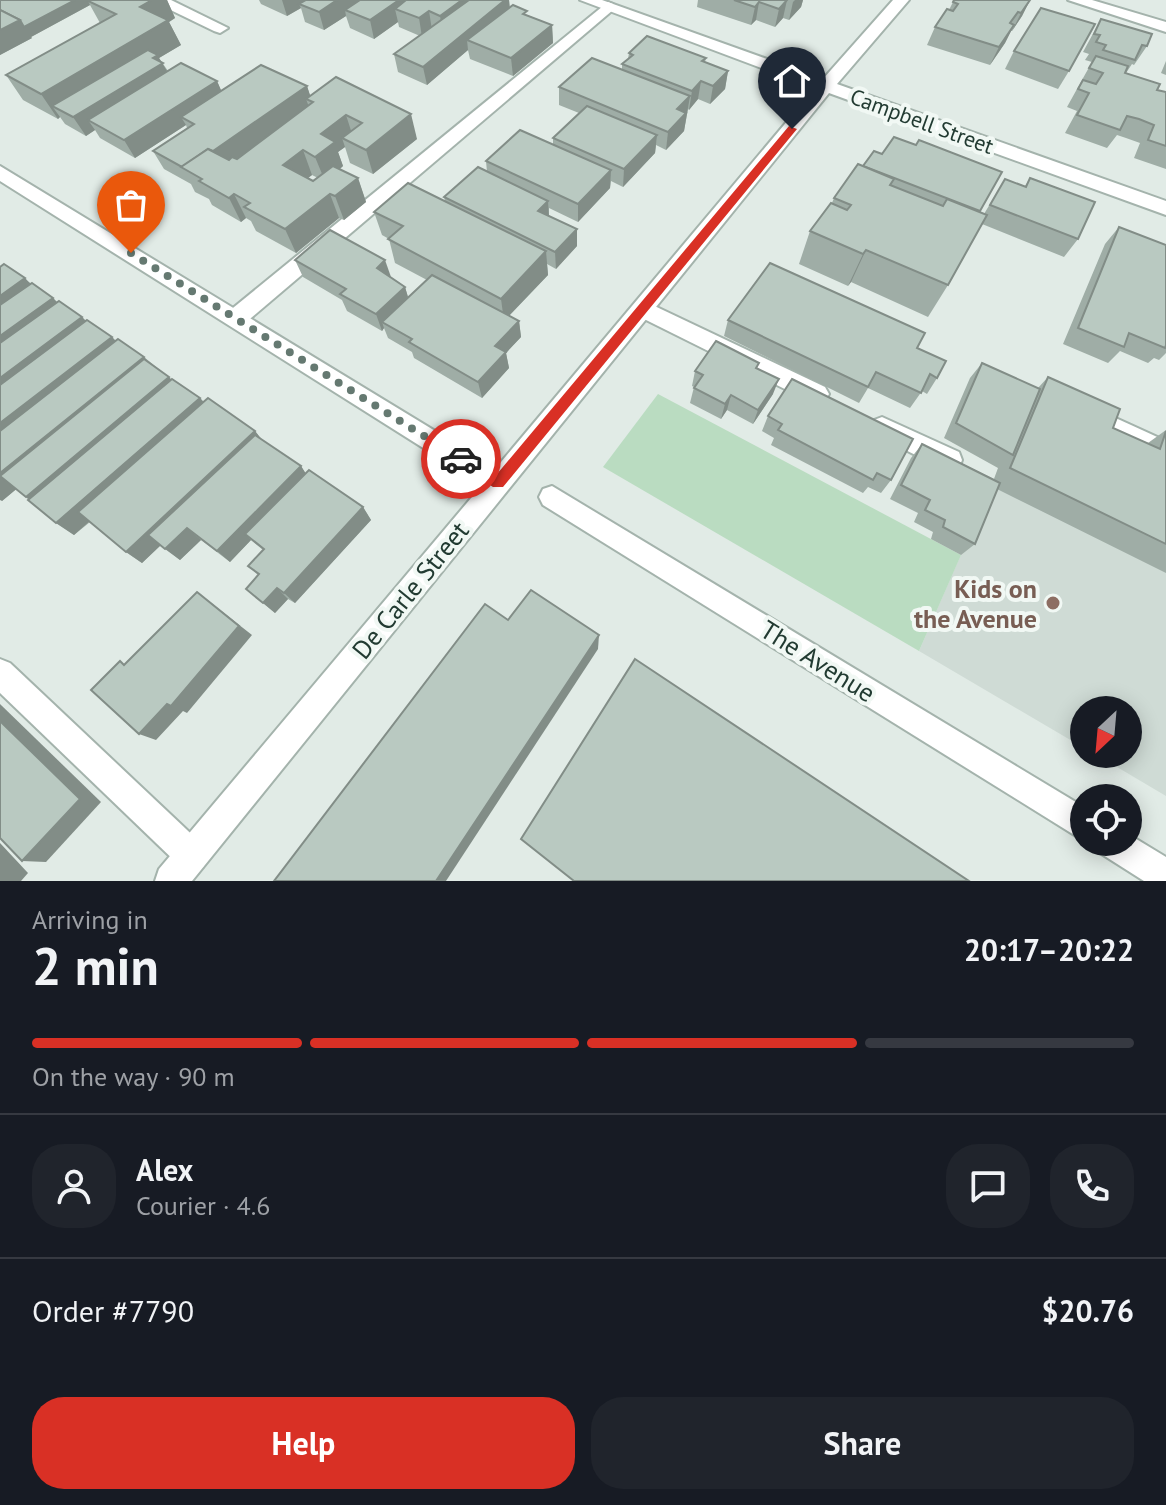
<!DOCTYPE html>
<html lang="en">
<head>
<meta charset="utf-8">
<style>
	body { margin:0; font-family:"PT Sans",sans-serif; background:#20242c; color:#f1f3f6; height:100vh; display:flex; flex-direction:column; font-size:30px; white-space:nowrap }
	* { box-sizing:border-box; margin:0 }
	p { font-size:26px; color:#9ea1a6 }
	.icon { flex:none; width:44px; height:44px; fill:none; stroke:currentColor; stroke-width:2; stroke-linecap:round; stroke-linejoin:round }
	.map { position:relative; height:881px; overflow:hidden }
	.drawer { display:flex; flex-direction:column; background:#171b24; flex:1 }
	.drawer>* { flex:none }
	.needle { width:52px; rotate:206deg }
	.fabs { position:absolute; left:1070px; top:696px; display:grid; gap:16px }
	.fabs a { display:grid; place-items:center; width:72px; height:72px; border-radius:50%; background:#171b24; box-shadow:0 4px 20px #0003; font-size:40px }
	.pin { position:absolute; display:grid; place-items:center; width:68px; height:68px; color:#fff; margin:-82px -34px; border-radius:50% 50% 50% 0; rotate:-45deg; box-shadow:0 0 8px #0007 }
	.pin .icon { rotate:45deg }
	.courier { position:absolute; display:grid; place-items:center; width:80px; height:80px; margin:-40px; border:6px solid #d93025; border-radius:50%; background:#fff; color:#222; box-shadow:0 2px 10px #0007 }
	.summary em { font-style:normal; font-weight:700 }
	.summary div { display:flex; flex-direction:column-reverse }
	.summary { display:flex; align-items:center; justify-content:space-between; height:136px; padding:0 32px }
	h1 { font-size:52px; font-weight:700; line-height:60px }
	.bar { display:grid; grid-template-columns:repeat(4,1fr); gap:12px 8px; align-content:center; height:96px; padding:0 32px }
	.bar i { height:10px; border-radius:6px; background:#363941 }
	.bar .active { background:#d93025 }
	.bar p { grid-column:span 4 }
	.line { display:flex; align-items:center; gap:20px; padding:0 32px; border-top:2px solid #363941 }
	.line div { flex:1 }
	.round { display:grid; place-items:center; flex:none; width:84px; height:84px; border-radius:32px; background:#20242c }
	.primary-button { display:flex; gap:16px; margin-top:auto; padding:16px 32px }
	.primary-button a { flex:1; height:92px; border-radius:32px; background:#d93025; color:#fff; font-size:32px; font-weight:700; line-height:92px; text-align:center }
	.primary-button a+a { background:#20242c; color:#f1f3f6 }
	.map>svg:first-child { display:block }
</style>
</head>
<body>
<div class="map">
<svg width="1166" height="881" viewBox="0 0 1166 881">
	<rect width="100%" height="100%" fill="#e1ebe6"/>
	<!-- built -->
	<polygon fill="#cfdbd5" points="1029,398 1166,460 1166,796 1095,754 1128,754 1128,710 1084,710 1084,748 919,651"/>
	<!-- green -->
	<polygon fill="#badcc1" points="658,394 961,555 919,651 603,467"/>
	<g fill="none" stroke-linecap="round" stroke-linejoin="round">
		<defs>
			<g id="lane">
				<polygon points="150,0 171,0 228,28 220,33 214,31"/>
				<polygon points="608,2 613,4 613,10 244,324 236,326 228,324 225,318 228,312"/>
				<polygon points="644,301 825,387 829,394 825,401 817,404 809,401 636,315 633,309 636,303"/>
				<polygon points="1085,404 1166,441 1166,462 1077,421 1073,414 1077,407"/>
				<polygon points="882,417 959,452 962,460 959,468 950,471 941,468 874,434 870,427 874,420"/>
				<polygon points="0,659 10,663 203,845 208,856 203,867 192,872 181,867 0,693"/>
			</g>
			<g id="street">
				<polygon points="580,0 602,0 823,79 893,0 909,0 837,84 1166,201 1166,215 829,93 192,881 155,881 159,869 482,485 0,181 0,166 496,468 815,88"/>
				<polygon points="1068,0 1092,0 1166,22 1166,32"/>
				<polygon points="552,486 1084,807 1084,841 543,505 539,497 543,489"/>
				<polygon points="1128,834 1166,857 1166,881 1144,881 1100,853 1095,842 1128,842"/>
			</g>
		</defs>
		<!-- lane casing -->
		<use href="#lane" stroke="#a4b3ac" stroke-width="4"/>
		<!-- street casing -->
		<use href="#street" stroke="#a4b3ac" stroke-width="4"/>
		<!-- lane -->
		<use href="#lane" fill="#fff" fill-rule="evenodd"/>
		<!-- street -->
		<use href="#street" fill="#fff" fill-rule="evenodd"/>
	</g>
	<!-- wall -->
	<g fill="#9fada6" fill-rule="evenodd">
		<path d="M0,0H167L175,18L169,22L181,45L159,58L168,71L217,81L221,91L307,86L310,96L417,139L373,174L350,163L345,147L338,152L343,166L340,169L358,178L366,202L344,220L339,218L296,253L256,231L251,221L246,218L241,222L212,205L209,199L195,192L191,184L164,169L153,151L187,128L186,125L135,158L100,138L95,130L86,136L65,124L60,117L58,119L23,100L6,75L100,23L90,5L31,37L32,38L0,55ZM312,175L318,178L313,181L308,178Z"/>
		<polygon points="259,0 509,0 510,8 552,25 553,43 513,76 470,59 468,50 427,85 398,72 394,54 420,36 399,27 398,22 374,39 350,28 346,16 324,30 305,22 301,8 287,16 261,4"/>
		<polygon points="698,0 803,0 801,7 789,20 783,18 775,27 756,20 751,25 697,7"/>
		<polygon points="1030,0 1022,16 1012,31 1011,31 1005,43 990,65 927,45 935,27 949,10 953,2"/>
		<polygon points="1101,19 1147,46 1134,65 1132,64 1126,73 1157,90 1166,92 1166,169 1134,158 1140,143 1126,138 1117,135 1107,148 1065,133 1077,111 1067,107 1092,62 1085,60 1089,54 1083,52"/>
		<polygon points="1014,51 1069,71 1058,89 1005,69"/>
		<polygon points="629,53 706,58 705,62 728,71 725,89 710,104 698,99 689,110 688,109 684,131 666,150 656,145 655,153 623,187 611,181 610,188 578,222 549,208 549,216 577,229 577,246 556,269 547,264 548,275 509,316 519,321 521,337 506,353 509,368 482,398 414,358 412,352 388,338 384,328 382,331 347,311 342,300 303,277 295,260 391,277 405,287 408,297 427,280 395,263 389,239 382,235 374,212 445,201 444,197 487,172 486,161 553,144 553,138 579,113 559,105 559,87 622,69 622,64 628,59"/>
		<polygon points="1166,61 1166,75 1161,73"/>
		<polygon points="874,151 984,214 1005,179 1025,186 1030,178 1078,239 1064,257 982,224 948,285 928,317 851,282 848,286 799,264 810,231 832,203 834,198 863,166"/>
		<polygon points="1119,227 1166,245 1166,353 1159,360 1154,358 1148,363 1120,351 1108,363 1063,344 1105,244"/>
		<polygon points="3,265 53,298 57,302 82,317 86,321 112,337 116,341 144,357 172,380 200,398 204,402 255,431 262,440 301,466 305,473 363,507 371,520 295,603 288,599 275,613 246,589 258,575 248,566 263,550 251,540 230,562 201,540 180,560 161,545 142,563 126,552 90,522 74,535 56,523 16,489 2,501"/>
		<polygon points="728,320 917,348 937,378 927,394 922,391 910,408 868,388 859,403 724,336"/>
		<polygon points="982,363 1038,388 1048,377 1113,428 1148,443 1166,430 1166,573 997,489 975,544 961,555 931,539 933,532 914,522 918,513 890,499 911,458 922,444 994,479 998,468 944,438 970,378"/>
		<polygon points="758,368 773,394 753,424 727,410 721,419 690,403 694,387 692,386 695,371"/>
		<polygon points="768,416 891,480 881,493 868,487 863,493 771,445 774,438 762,431"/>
	</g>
	<!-- shaded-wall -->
	<g fill="#828d87">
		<polygon points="75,0 99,0 88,1 90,5 31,37 32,38 0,55 0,30 20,20"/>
		<polygon points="152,0 167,0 175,18 169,22 181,45 159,58 173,81 88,120 95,130 86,136 73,117 52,106 60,117 58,119 41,94 140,7"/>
		<polygon points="282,0 304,0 305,5 299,4 301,8 287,16"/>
		<polygon points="337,0 359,0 360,6 345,10 346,16 324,30 319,12"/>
		<polygon points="399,0 429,0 395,9 398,22 374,39 370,20"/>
		<polygon points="462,0 482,0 443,34 440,16"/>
		<polygon points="505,0 509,0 510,15 467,40 468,50 427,85 423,67"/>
		<polygon points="787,0 783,18 775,27 779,9"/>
		<polygon points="795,0 803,0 801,7 789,20 793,2"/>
		<polygon points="1030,0 1022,16 1012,31 1021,13"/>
		<polygon points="759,2 756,20 751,25 755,7"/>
		<polygon points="429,11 432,30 422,37 419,18"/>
		<polygon points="552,25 553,43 513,76 511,58"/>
		<polygon points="1014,25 1005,43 990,65 999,47"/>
		<polygon points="728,71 725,89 710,104 713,86"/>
		<polygon points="217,81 225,99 181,117 186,125 135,158 124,140"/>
		<polygon points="701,81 698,99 689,110 692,91"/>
		<polygon points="307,86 312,101 306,99 309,107 204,182 202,179 187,169"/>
		<polygon points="690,96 684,131 666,150 668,132 677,109"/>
		<polygon points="411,114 417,139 373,174 366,150"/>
		<polygon points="346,115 354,140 342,138 345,147 338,152 343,166 325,181 315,157 321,134"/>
		<polygon points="657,135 655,153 623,187 624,169"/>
		<polygon points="303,150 312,175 293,189 283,165"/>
		<polygon points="611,170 610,188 578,222 578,204"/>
		<polygon points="358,178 366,202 344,220 335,196"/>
		<polygon points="234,194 246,218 241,222 229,198"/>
		<polygon points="330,194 339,218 296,253 285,229"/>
		<polygon points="548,201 549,218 538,211"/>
		<polygon points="577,229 577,246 556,269 555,252"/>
		<polygon points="866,250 851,282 848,286 863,254"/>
		<polygon points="546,251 548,275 504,321 501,299"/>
		<polygon points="385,260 391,277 377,268"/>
		<polygon points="25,278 41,295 0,324 0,296"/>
		<polygon points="405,287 410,304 382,322 384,328 382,331 376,314"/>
		<polygon points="53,298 69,315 0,365 0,336"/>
		<polygon points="82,317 97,333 0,407 0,378"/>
		<polygon points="519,321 521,337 506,353 509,368 482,398 478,382 495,346"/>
		<polygon points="112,337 126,353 0,452 0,423"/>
		<polygon points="144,357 157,373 2,501 0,500 0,473"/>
		<polygon points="169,377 182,392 45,509 26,497"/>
		<polygon points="779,379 773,394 753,424 758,410"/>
		<polygon points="731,395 727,410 721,419 725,404"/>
		<polygon points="200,398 212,413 74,535 56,523"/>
		<polygon points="255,431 266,445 142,563 126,552"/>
		<polygon points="301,466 310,480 245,534 251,540 230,562 217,551"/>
		<polygon points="363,507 371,520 295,603 284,593"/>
		<polygon points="187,528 201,540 180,560 165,549"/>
		<polygon points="277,588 288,599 275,613 263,603"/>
		<polygon points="197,592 252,635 187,713 183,711 156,740 139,734"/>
		<polygon points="599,635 598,649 446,881 436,881"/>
		<polygon points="0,704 101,802 46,862 22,861 0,721"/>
		<polygon points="0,843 28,873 21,881 0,881"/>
	</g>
	<!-- building -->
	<g fill="#b9c9c1" stroke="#828d87" stroke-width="2">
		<polygon points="0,0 75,0 24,27 20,20 0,10"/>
		<polygon points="89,0 152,0 140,7 168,20 41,94 6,75 116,14 88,1"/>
		<polygon points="306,0 337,0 319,12 299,4"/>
		<polygon points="360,0 399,0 370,20 345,10"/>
		<polygon points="406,0 462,0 440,16 429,11 419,18 395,9"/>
		<polygon points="469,0 505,0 423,67 394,54"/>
		<polygon points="734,0 787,0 779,9 759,2 755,7"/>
		<polygon points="954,0 1030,0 1021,13 1018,12 1010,23 1014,25 999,47 935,27 947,9 953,11 958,4 953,2"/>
		<polygon points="513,5 527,11 523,14 552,25 511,58 467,40"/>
		<polygon points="1041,8 1095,24 1069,71 1014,51"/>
		<polygon points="0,10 20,20 0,30"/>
		<polygon points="1101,19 1152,34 1147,46 1142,45 1135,60 1103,50 1106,45 1096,42 1100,35 1094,34"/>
		<polygon points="647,36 706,58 702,61 728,71 713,86 701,81 692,91 622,64 633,55 629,53"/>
		<polygon points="148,50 158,55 153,58 163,63 73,117 52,106"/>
		<polygon points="1096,56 1128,66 1125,73 1160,84 1157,90 1166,92 1166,146 1148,140 1154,125 1139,119 1127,116 1120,130 1077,115 1089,93 1078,89 1083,80 1096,84 1103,73 1089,68"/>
		<polygon points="592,58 690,96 677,109 686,113 668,132 559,87"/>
		<polygon points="181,63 217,81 124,140 88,120"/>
		<polygon points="261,65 307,86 213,151 208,149 182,167 153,151 194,124 181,117"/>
		<polygon points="336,77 411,114 366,150 342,138 362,123 346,115 321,134 335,142 315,157 303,150 283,165 313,181 333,166 358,178 335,196 330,194 285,229 244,207 250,203 234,194 229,198 199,181 202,179 181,167 208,149 229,160 232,157 237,159 313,102 306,99"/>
		<polygon points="587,106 657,135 624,169 553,138"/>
		<polygon points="520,130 611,170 578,204 486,161"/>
		<polygon points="894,137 916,145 919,140 1002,172 980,211 863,166 874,151 882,154"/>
		<polygon points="858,164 894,179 890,185 943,206 947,199 987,215 948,285 866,250 863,254 810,231 831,203 847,210 851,205 834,198"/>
		<polygon points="478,167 548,201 538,211 577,229 555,252 444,197"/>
		<polygon points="1030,178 1095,202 1078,239 990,205 1005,179 1026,187"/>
		<polygon points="408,183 546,251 501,299 388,239 403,226 374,212"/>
		<polygon points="1119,227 1166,245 1166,345 1165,348 1129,333 1124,347 1078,328"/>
		<polygon points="330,230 385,260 377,268 405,287 376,314 340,294 346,289 295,260"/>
		<polygon points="770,263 925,333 917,348 946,361 937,378 930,374 921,393 876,372 868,387 728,320"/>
		<polygon points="4,264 25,278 0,296 0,267"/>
		<polygon points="432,275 519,321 495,346 506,352 478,382 409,342 412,339 382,322"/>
		<polygon points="32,283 53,298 0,336 0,305"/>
		<polygon points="59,301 82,317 0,378 0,343"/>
		<polygon points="87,320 112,337 0,423 0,385"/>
		<polygon points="118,339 144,357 0,473 0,431"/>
		<polygon points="716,341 759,363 756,368 779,379 758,410 731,395 725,404 694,388 703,375 695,371"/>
		<polygon points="144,359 169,377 26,497 0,476"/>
		<polygon points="982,363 1040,389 1013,455 956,423"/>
		<polygon points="1048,377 1120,409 1113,428 1160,449 1166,431 1166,544 1010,468"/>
		<polygon points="172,379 200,398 56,523 28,500"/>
		<polygon points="792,379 913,439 891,480 877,473 873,480 778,430 782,424 768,416"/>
		<polygon points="208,398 255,431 126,552 78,512"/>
		<polygon points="255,435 301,466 217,551 187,528 165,549 148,535"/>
		<polygon points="922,444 1000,483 975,544 943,527 945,520 925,510 930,500 901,485"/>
		<polygon points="309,470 363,507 284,593 277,588 263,603 246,589 259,574 248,566 264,549 245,534"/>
		<polygon points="531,590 599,635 436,881 274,881 485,604 508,620"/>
		<polygon points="197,592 239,626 171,706 167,704 139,734 91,690 120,661 124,665"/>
		<polygon points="635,659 969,881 574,881 521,839"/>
		<polygon points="0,721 80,799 22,861 0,838"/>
	</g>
	<!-- route -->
	<polygon fill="#d93025" points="789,126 797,129 503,487 493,487 456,463 456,455 461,453 497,474"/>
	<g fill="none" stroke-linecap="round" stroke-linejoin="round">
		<!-- done -->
		<polyline stroke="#657971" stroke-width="8" stroke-dasharray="0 14.4" points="131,253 461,459"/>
	</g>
	<!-- markers -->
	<circle fill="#8d6e63" stroke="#f1f8f4" stroke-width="3" cx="1053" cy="603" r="8"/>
	<g text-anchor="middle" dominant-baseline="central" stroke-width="8" stroke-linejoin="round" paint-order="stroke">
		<!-- far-street labels -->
		<g font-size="22" fill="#223b32" stroke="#f1f8f4">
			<text transform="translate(922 121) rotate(20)">Campbell Street</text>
		</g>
		<!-- education labels -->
		<g font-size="26" font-weight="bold" fill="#785e54" stroke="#f1f8f4" text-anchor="end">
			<text x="1037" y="588">Kids on<tspan x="1037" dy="30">the Avenue</tspan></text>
		</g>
		<!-- street labels -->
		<g font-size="26" fill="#223b32" stroke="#f1f8f4">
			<text transform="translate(410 590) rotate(-51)">De Carle Street</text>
			<text transform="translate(818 661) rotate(32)">The Avenue</text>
		</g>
	</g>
</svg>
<div class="fabs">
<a><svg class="needle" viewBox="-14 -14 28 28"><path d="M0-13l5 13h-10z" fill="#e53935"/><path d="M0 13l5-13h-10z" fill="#9ea1a6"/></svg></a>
<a><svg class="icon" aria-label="locate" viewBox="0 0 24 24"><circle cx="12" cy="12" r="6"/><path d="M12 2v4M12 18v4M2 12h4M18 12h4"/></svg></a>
</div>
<div class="pin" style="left:131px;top:253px;background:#ea580c"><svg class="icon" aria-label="bag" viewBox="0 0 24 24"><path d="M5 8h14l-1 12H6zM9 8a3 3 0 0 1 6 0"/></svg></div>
<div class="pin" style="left:792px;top:129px;background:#1f2937"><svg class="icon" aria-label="home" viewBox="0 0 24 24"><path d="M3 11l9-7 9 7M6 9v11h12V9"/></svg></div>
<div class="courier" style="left:461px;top:459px"><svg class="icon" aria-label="car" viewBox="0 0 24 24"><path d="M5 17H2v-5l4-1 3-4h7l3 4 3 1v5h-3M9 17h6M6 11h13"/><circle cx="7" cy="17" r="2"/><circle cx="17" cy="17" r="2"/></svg></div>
</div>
<section class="drawer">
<div class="summary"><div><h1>2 min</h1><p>Arriving in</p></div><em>20:17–20:22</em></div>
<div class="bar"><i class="active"></i><i class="active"></i><i class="active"></i><i></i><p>On the way · 90 m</p></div>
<div class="line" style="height:144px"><a class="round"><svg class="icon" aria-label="person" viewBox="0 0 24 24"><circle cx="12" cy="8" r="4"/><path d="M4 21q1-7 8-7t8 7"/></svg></a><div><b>Alex</b><p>Courier · 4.6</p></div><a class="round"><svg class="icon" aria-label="chat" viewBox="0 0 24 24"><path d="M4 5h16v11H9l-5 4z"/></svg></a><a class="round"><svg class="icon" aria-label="phone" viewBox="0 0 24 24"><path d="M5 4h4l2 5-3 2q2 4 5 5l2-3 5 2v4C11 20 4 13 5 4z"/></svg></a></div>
<div class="line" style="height:104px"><div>Order #7790</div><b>$20.76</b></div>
<div class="primary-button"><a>Help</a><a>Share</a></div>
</section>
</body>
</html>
